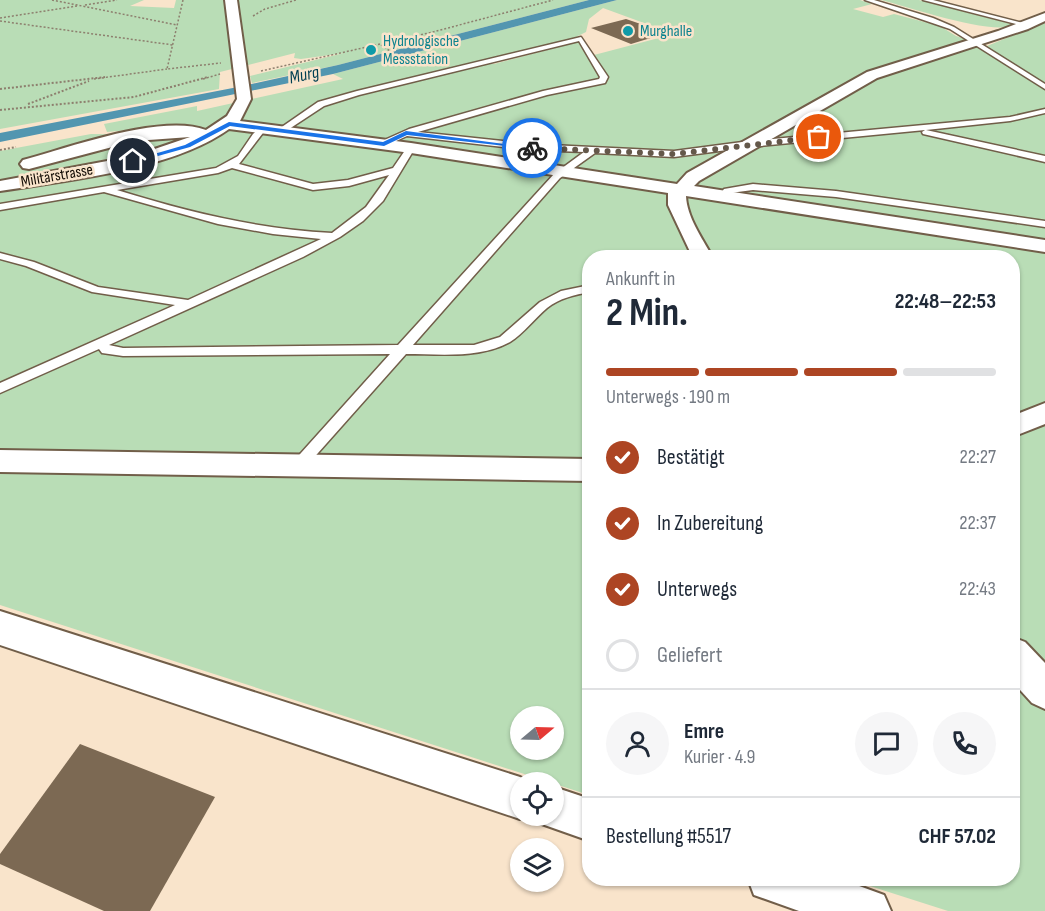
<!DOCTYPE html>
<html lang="de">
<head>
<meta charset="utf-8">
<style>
	body { margin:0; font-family:"Sofia Sans Condensed",sans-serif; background:#f6f6f7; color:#1f2937; height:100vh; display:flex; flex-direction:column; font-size:22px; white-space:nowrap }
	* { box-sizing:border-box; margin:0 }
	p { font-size:20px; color:#747a83 }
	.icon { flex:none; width:33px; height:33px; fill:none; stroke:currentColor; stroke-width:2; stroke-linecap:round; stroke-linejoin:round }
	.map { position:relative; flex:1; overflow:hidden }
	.details { position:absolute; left:582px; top:250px; width:438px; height:636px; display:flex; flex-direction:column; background:#fff; border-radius:24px; box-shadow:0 2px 4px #0004 }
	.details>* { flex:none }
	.needle { width:39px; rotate:71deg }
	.tools { position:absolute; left:510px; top:706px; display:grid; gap:12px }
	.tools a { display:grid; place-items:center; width:54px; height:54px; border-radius:50%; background:#fff; box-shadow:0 2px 4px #0004; font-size:30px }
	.pin { position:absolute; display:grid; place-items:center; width:51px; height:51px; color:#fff; margin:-26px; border:3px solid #fff; border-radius:50%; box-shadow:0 2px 6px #0007 }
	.courier { position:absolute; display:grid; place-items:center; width:60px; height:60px; margin:-30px; border:4px solid #1a73e8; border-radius:50%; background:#fff; color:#222; box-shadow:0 2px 8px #0007 }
	.head em { font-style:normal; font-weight:700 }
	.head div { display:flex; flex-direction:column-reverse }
	.head { display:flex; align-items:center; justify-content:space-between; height:102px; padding:0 24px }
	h1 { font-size:39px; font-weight:700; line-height:45px }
	.bar { display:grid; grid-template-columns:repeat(4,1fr); gap:9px 6px; align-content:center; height:72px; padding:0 24px }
	.bar i { height:8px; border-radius:4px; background:#e0e1e3 }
	.bar .active { background:#ad4523 }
	.bar p { grid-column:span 4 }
	.line { display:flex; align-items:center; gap:15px; padding:0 24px; border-top:2px solid #e0e1e3 }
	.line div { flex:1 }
	.round { display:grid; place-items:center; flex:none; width:63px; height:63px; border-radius:32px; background:#f6f6f7 }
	ol { padding:0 24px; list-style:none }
	li { display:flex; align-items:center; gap:18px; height:66px }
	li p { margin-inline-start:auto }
	li .icon { padding:6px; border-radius:50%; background:#ad4523; color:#fff; stroke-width:4 }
	li:last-child { color:#747a83 }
	li i { width:33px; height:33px; border:3px solid #e0e1e3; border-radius:50% }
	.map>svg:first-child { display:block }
</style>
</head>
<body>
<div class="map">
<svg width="1045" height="911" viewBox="0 0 1045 911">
	<rect width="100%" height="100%" fill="#f9e4cb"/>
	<!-- green -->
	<g fill="#b9ddb6" fill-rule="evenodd">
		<polygon points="0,0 144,0 130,6 174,8 176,0 589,0 338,65 252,83 250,76 344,53 301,59 294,58 295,53 220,72 219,89 0,129"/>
		<path d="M617,0H860L872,4L853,9L883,17L894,14L940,26L956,36L987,46L1045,22V911H948L848,879H1012V258H590L589,795L0,605V151L91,134L179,135L187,125L107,132L104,124L197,106V111L343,79L333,74ZM603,8L674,34L594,55L600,63L593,65L578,42L494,64L480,63L574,38L586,32L589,19ZM520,717H554V750H520Z"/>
		<path d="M881,0H919L1015,25C992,36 909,7 881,0Z"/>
	</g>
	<!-- water -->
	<polygon fill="#5296b0" points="589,0 617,0 333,74 0,142 0,133 238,87 338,65"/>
	<!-- building -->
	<g fill="#7c6953">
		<polygon points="626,19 667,33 631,44 591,28"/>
		<polygon points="80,744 215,797 150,911 104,911 0,864 0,854"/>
	</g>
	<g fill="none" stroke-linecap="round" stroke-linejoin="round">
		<defs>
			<g id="lane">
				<polygon points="865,0 874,0 933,18 954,27 1045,84 1045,89 950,29"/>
				<polygon points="923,0 933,0 1031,25 1028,27"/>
				<path d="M581,37L608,77L605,83L547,95L418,132L530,144L674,151L750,141L1010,117L1045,109V113L1010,121L926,130L1045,156V162L923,134L922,132L925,130L750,147L674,157L595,153L560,178L413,345H474L500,337L540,302L561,291L590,285V292C574,295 560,298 547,308C534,319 524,333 510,342C480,359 438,354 406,354L302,471H292L289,467L292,463L390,354L123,356L102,353L99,349L0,393V383L175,305L92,292L26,266L0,259V253L34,262L98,287L188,300L321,239L273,234L218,224L104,192L0,210V204L216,168L238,156L253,134L262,126L266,129L239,164L313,184L348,180L393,168L408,146L415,148L383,201L363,221L340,237L303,257L109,345L123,348L398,345L554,174L584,152L530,150L407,136L383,147L380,146V142L409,129L543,91L599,79L600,77L579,41L359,95L324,106L283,133L276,131L318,102L357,91ZM232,168L313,190L349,186L389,175L366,207L332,233C257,229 188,212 117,190L218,173Z"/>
				<polygon points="753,184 836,191 1045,221 1045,227 836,197 753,190 730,193 724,199 719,196 724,189"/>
			</g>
			<g id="street">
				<path d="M225,0H237L251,99L240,121L411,143L677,184L687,173L867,72L998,31L1045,13V21L1028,29L877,78L699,181L694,186L1045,240V252L686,196C687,218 703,239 713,258H693L668,205V193L411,153L229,129C172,170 69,180 0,191V181L134,156L190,137L135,141L29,169L23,168L20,164L23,160C68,148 162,113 206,130L227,116L237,99Z"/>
				<polygon points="1045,403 1045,424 1012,437 1012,416"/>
				<polygon points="0,450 590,459 590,481 0,472"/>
				<polygon points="0,611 520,777 534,783 520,783 520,816 527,816 520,819 0,645"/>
				<polygon points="1012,637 1025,642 1045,663 1045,709 1032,703 1012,681"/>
				<polygon points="554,787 590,799 590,841 539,823 536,816 554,816"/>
				<polygon points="748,879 840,879 884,895 891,911 799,911 754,895"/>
			</g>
		</defs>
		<!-- lane casing -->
		<use href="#lane" stroke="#715e49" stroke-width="3"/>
		<!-- street casing -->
		<use href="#street" stroke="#715e49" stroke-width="4"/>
		<!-- path-far1 -->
		<g stroke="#8d7f6e" stroke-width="1.5" stroke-dasharray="2 2" stroke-linecap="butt">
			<polyline points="52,0 177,25"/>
			<polyline points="183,0 167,69 221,63"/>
			<polyline points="85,5 117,0"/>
			<polyline points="253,16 265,9 296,0"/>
			<polyline points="0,18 77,6"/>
			<polyline points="0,21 173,45"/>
			<polyline points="381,45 390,51"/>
			<polyline points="261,71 433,32 553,0"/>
			<polyline points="94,79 167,69"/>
			<polyline points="203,79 220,74"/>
		</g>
		<!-- path -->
		<g stroke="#8d7f6e" stroke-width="2" stroke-dasharray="2 2" stroke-linecap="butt">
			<polyline points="0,89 105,77"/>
			<polyline points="28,104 89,81"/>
			<polyline points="0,110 134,97 208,77"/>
			<polyline points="0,150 16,147"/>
		</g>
		<!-- lane -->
		<use href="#lane" fill="#fff" fill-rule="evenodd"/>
		<!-- street -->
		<use href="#street" fill="#fff" fill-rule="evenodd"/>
	</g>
	<!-- route -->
	<polygon fill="#1a73e8" points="229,122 383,142 406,131 534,148 532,149 407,135 384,146 230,126 190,147 133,163 130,161 185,145"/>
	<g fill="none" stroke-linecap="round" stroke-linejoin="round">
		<!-- done -->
		<polyline stroke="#64584a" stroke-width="6" stroke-dasharray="0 10.8" points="532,148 674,154 819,137"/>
	</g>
	<!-- markers -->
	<g fill="#0f9aa8" stroke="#f9e4cb" stroke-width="2">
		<circle cx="628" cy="31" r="6"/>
		<circle cx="371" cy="50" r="6"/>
	</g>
	<g text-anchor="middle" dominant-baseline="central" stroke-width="5" stroke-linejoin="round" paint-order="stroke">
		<!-- far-culture labels -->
		<g font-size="16" fill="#0d838f" stroke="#f9e4cb" text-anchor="start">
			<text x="640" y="31">Murghalle</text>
			<text x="383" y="41">Hydrologische<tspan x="383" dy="18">Messstation</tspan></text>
		</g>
		<!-- far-street labels -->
		<g font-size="16" fill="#130c05" stroke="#f9e4cb">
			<text transform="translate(57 176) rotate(-10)">Militärstrasse</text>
		</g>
		<!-- far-water labels -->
		<g font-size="18" font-style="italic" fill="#003f52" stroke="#f9e4cb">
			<text transform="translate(304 75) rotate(-12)">Murg</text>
		</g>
	</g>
</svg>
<div class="tools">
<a><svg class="needle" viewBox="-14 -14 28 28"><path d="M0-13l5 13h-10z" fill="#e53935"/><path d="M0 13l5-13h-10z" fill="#747a83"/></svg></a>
<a><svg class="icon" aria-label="locate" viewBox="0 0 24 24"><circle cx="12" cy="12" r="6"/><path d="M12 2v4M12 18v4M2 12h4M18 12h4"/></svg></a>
<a><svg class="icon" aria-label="layers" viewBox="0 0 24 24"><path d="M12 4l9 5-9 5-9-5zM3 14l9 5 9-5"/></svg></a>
</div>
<div class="pin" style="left:819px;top:137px;background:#ea580c"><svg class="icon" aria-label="bag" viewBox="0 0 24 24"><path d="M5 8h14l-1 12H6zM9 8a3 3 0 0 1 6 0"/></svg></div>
<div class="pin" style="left:133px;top:161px;background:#1f2937"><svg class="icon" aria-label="home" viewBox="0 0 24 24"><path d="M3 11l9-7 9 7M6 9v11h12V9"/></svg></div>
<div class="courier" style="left:532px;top:148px"><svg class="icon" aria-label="bike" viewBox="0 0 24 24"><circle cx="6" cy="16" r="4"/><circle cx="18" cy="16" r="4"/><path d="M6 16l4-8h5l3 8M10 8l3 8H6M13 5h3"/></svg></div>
<section class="details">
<div class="head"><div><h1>2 Min.</h1><p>Ankunft in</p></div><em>22:48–22:53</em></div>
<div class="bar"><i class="active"></i><i class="active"></i><i class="active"></i><i></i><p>Unterwegs · 190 m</p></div>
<ol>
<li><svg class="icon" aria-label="check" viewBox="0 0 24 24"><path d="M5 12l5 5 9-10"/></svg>Bestätigt<p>22:27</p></li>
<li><svg class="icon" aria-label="check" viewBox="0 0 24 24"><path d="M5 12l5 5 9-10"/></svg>In Zubereitung<p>22:37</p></li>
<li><svg class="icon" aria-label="check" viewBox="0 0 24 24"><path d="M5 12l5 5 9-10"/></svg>Unterwegs<p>22:43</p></li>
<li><i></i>Geliefert</li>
</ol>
<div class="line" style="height:108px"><a class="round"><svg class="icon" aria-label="person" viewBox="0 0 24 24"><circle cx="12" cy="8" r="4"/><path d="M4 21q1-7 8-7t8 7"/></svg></a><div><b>Emre</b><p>Kurier · 4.9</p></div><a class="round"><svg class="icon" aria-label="chat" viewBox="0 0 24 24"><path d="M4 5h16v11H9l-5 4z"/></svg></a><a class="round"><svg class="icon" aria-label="phone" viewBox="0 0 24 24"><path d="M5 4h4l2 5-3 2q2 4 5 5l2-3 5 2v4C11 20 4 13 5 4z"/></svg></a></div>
<div class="line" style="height:78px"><div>Bestellung #5517</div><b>CHF 57.02</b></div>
</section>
</div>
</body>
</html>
